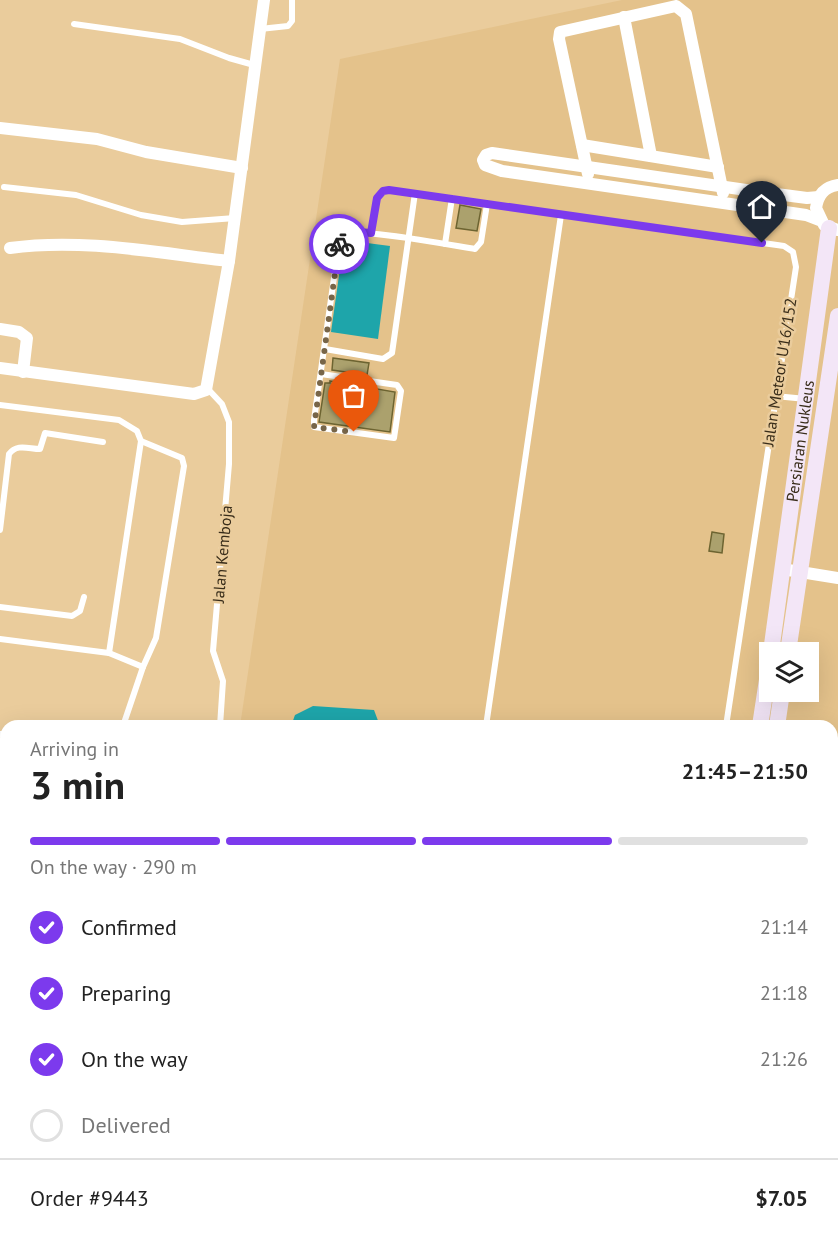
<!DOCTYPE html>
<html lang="en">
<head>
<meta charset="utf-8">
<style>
	body { margin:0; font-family:"PT Sans",sans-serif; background:#f2f2f2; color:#222; height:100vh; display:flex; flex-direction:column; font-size:22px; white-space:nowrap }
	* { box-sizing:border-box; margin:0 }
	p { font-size:20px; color:#767676 }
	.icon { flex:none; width:33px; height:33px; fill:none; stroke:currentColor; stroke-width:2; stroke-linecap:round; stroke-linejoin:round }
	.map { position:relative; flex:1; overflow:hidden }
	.side { position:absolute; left:0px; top:720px; width:838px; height:530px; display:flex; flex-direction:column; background:#fff; border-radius:18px 18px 0 0; box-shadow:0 6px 24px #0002 }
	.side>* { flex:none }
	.tools { position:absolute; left:759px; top:642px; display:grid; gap:12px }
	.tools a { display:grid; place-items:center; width:60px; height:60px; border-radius:0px; background:#fff; box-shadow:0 6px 24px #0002; font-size:30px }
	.pin { position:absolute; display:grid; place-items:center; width:51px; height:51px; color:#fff; margin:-62px -26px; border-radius:50% 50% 50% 0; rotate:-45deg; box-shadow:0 0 6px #0007 }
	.pin .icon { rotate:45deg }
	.courier { position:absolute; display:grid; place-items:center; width:60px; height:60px; margin:-30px; border:4px solid #7c3aed; border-radius:50%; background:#fff; color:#222; box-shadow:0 2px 8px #0007 }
	.overview em { font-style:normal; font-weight:800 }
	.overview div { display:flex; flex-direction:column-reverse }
	.overview { display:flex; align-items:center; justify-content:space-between; height:102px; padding:0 30px }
	h1 { font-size:39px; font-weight:800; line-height:45px }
	.bar { display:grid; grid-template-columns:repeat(4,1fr); gap:9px 6px; align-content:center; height:72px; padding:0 30px }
	.bar i { height:8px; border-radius:4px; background:#e0e0e0 }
	.bar .active { background:#7c3aed }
	.bar p { grid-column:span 4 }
	.line { display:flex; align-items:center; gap:15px; padding:0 30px; border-top:2px solid #e0e0e0 }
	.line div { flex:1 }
	ol { padding:0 30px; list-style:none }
	li { display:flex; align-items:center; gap:18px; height:66px }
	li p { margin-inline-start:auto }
	li .icon { padding:6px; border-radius:50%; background:#7c3aed; color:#fff; stroke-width:4 }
	li:last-child { color:#767676 }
	li i { width:33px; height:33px; border:3px solid #e0e0e0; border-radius:50% }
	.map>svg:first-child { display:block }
</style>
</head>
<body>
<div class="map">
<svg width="838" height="1249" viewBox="0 0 838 1249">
	<rect width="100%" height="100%" fill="#eacc9c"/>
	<!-- built -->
	<path fill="#e4c28b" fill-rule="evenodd" d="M622,0H838V1249H165L166,1244H832V726H240L340,59ZM770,652H808V692H770Z"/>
	<!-- green -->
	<polygon fill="#c39d5d" points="833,1180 838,1181 838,1249 722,1249 722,1244 832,1244"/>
	<!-- water -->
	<g fill="#1ea5aa">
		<polygon points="344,240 390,246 378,339 331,332"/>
		<polygon points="313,706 374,710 380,726 291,726 295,715"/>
		<polygon points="833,1199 838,1200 838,1249 764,1249 761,1244 832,1244"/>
	</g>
	<!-- building -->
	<g fill="#aba16d" stroke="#6d6431" stroke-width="1.5">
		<polygon points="460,205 481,209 477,231 456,228"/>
		<polygon points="333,358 369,363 367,375 332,370"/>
		<polygon points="330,381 395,392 390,432 319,422 325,383 330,383"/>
		<polygon points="712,532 724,534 722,553 709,551"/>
	</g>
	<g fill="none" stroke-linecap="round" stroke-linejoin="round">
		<!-- lane -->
		<g stroke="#fff" stroke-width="6">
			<polyline points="74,24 180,39 229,58 254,65"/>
			<polyline points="260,29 288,26 292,21 292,0"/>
			<polyline points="4,187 76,195 141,215 182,222 235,218"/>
			<polyline points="371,233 377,198 383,191 389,190 784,246 793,252 796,267 726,726"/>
			<polyline points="445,244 452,198"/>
			<polyline points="325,349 383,359 392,353 415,193"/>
			<path d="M321,374L397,385L401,391L394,438L314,427V420L340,235C351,226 455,246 475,249L481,242L487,204"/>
			<polyline points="207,388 222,404 229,422 229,464 213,651 223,681 220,726"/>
			<polyline points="775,396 806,399"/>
			<polyline points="0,405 119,420 137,431 141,441 109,653"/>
			<path d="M0,530L9,454C17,443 29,449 40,449L45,433L103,442"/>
			<polyline points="0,607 72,616 80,611 84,597"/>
			<polyline points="0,639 109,653 143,667 156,638 184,466 182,458 141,441"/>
			<polyline points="123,726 143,667"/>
			<polyline points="486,726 561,215"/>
			<polyline points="0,734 6,734"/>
			<polyline points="0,780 6,781"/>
			<polyline points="0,869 6,869"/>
			<polyline points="2,1058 6,1030"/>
		</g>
		<!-- street -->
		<g stroke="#fff" stroke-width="12">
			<polyline points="624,17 651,156"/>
			<polyline points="0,128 97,139 146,152 242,168"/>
			<polyline points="582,145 718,167"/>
			<polyline points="588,174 559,39 560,32 676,6 686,14 723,193"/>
			<path d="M838,185C824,187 818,195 816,208L824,225L838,230"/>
			<polyline points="819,197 807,198 753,191 492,153 486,155 483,160 485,165 502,171 806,215 819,220"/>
			<path d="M10,248C83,238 157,253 229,261"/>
			<polyline points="0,329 19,332 27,338 23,372"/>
			<polyline points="0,368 194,394 206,390 229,261 264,0"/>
			<polyline points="782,569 838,578"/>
			<polyline points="832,764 838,763"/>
			<polyline points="0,970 6,971"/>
			<polyline points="0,1058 6,1059"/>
			<polyline points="832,1068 838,1068"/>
			<polyline points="832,1124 838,1125"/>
			<polyline points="832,1141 838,1142"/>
			<polyline points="0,1146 6,1147"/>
			<polyline points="0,1235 6,1235"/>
			<polyline points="61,1244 98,1249"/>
			<polyline points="182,1249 182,1244"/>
		</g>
		<!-- secondary -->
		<g stroke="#f3e6f7" stroke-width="16">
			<path id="s1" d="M771,652L829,228"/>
			<polyline points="788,652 838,316"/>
			<polyline points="760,726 770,660"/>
			<polyline points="777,726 782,692"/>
			<polyline points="688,1249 689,1244"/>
			<polyline points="703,1249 704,1244"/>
		</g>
	</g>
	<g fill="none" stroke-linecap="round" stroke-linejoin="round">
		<!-- done -->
		<polyline stroke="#776548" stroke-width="6" stroke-dasharray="0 10.8" points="339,244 314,427 354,432"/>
		<!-- route -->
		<polyline stroke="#7c3aed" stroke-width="8" points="339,244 340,235 345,231 371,233 377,198 383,191 389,190 762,243"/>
	</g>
	<g text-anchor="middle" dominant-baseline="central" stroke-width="5" stroke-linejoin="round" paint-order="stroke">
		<!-- street labels -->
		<g font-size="16" fill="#392d1a" stroke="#eacc9c">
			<text transform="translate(779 372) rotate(-81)">Jalan Meteor U16/152</text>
			<text stroke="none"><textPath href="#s1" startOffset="213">Persiaran Nukleus</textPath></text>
			<text transform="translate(222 554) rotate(-85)">Jalan Kemboja</text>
		</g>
	</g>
</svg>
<div class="tools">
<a><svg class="icon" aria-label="layers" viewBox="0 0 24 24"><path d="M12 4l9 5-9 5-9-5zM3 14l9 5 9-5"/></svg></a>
</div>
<div class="pin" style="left:354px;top:432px;background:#ea580c"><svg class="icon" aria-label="bag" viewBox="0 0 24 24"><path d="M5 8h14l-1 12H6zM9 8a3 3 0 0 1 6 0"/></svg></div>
<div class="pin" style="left:762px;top:243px;background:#1f2937"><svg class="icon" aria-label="home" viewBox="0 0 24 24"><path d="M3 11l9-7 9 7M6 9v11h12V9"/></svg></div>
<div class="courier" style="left:339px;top:244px"><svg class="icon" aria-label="bike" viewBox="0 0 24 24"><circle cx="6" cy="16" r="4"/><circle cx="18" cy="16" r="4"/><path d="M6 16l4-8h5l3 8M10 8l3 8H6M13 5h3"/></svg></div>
<section class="side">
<div class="overview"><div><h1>3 min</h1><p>Arriving in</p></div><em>21:45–21:50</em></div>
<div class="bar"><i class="active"></i><i class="active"></i><i class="active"></i><i></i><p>On the way · 290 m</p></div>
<ol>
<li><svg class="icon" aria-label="check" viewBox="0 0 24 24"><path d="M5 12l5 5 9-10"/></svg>Confirmed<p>21:14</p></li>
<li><svg class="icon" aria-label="check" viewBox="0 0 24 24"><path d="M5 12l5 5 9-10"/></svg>Preparing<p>21:18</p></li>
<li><svg class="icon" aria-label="check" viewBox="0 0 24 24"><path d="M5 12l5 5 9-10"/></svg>On the way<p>21:26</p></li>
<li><i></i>Delivered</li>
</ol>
<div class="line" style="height:78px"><div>Order #9443</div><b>$7.05</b></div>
</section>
</div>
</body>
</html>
